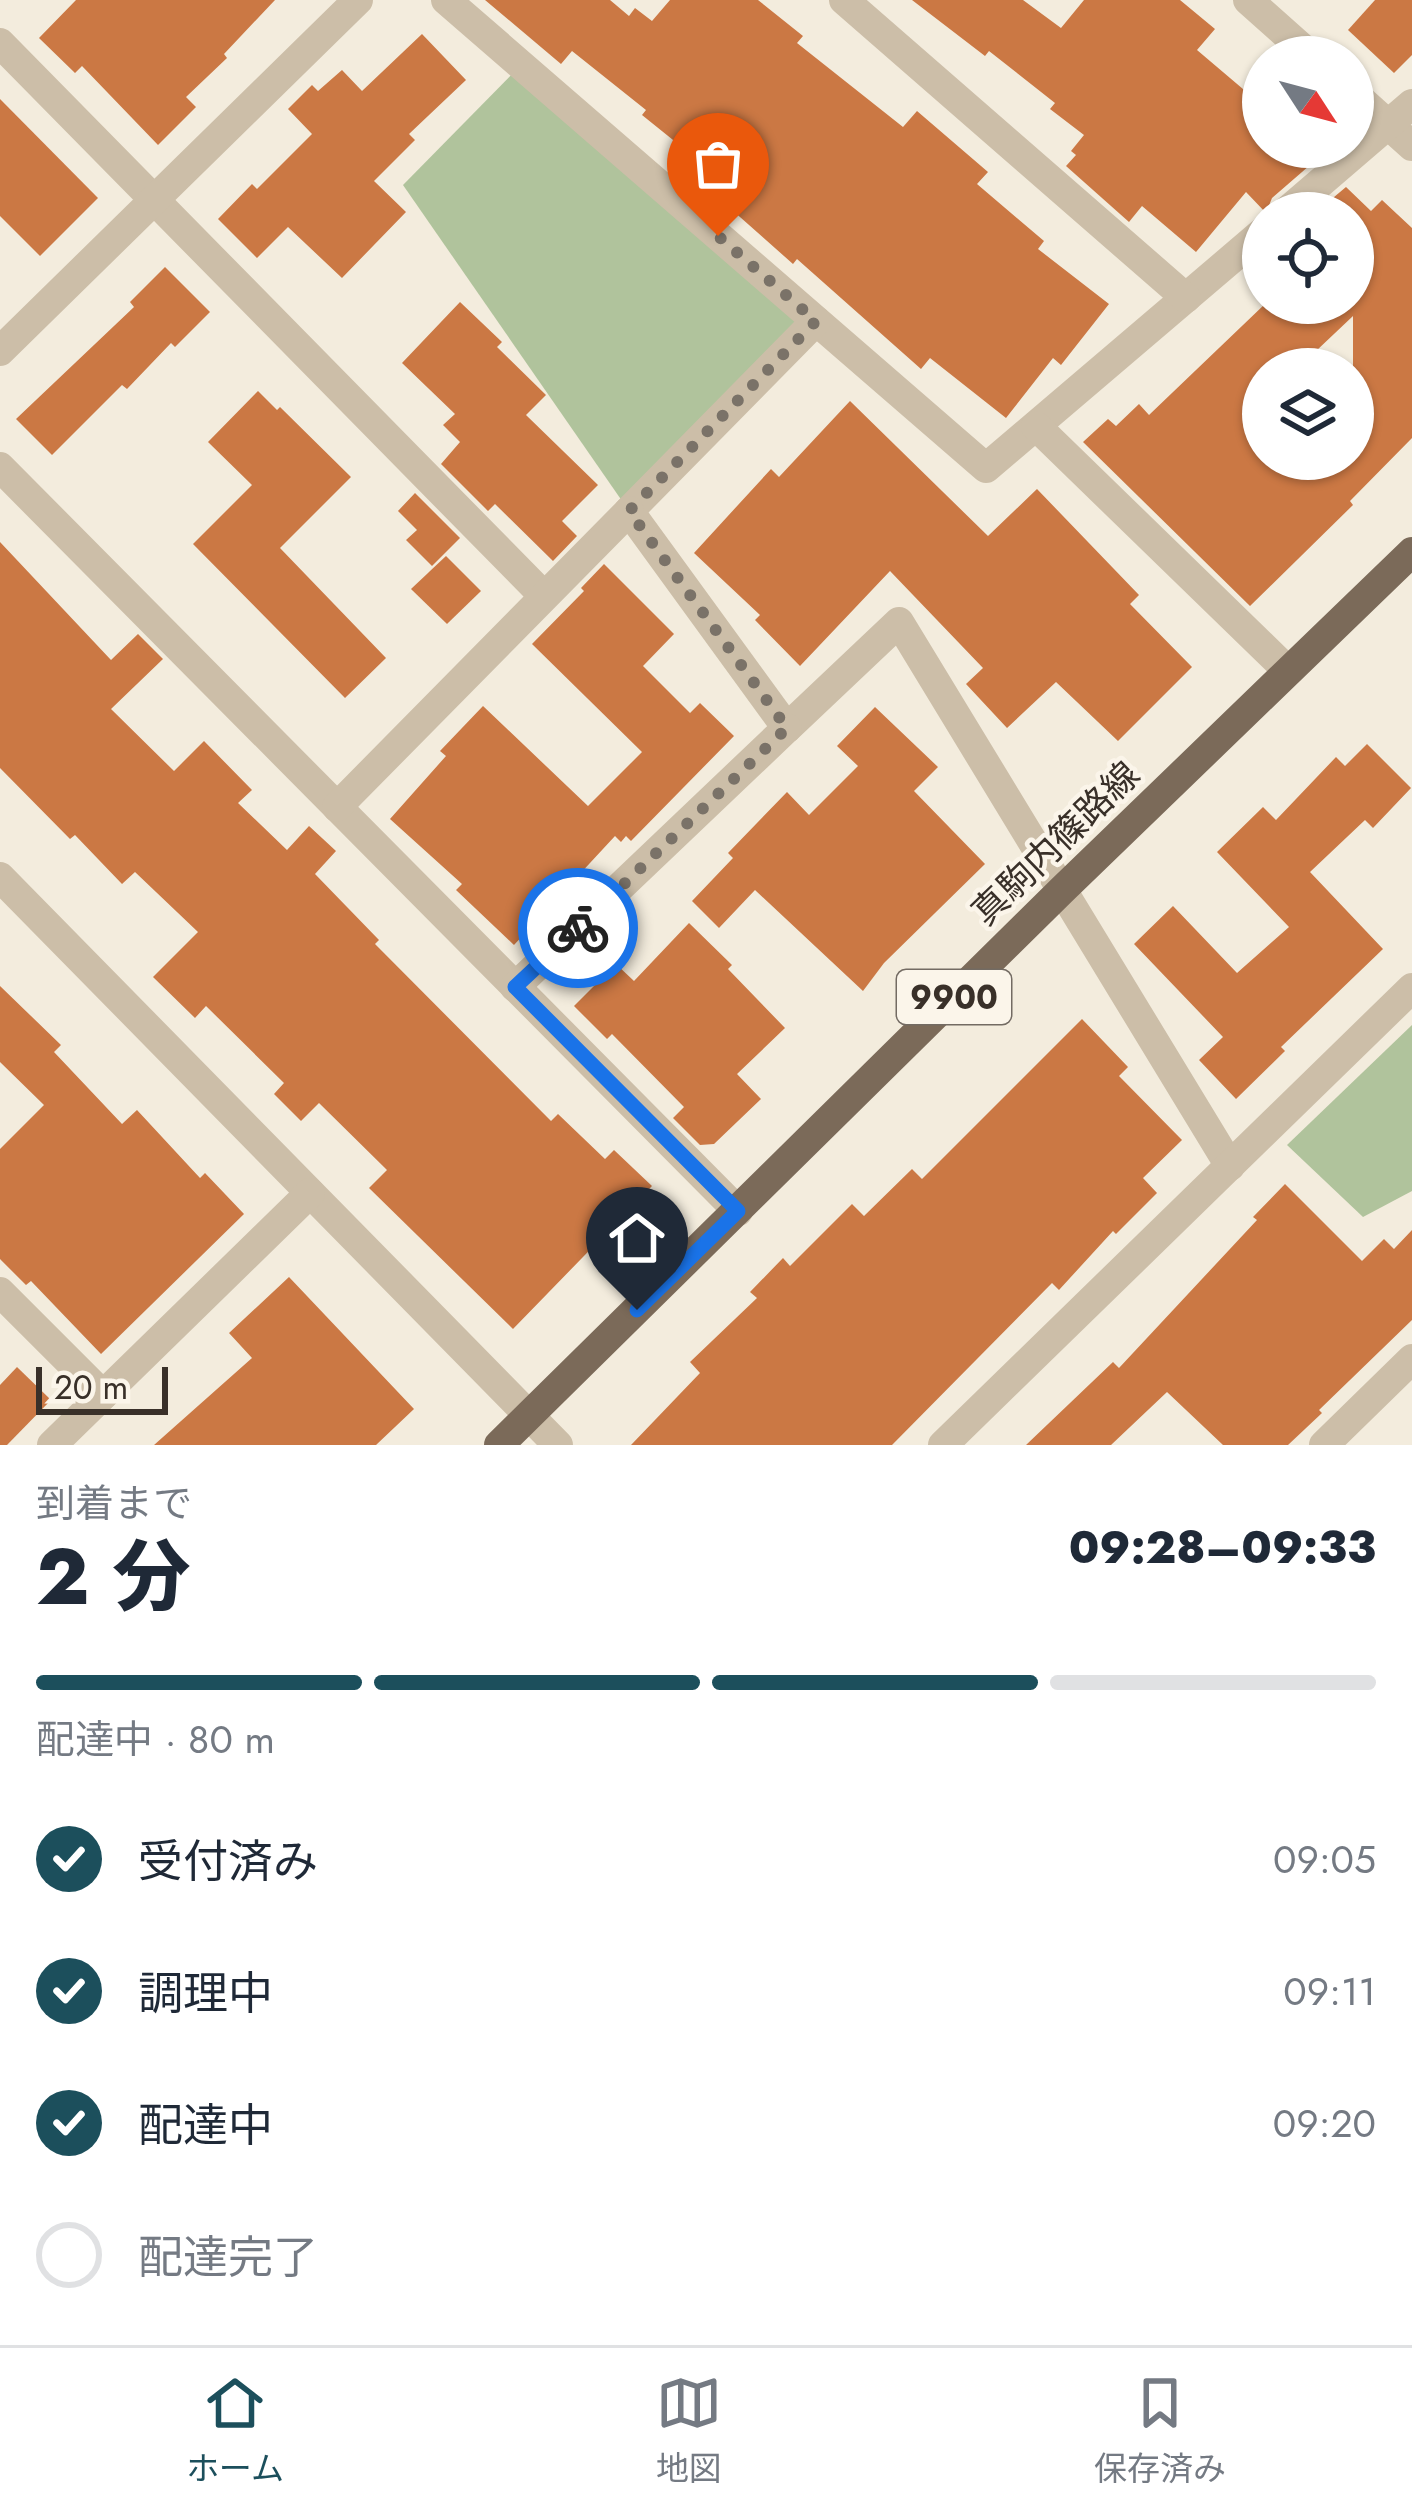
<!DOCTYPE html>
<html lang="ja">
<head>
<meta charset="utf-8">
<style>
	body { margin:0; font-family:Jost,"Noto Sans JP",sans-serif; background:#f6f6f7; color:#1f2937; height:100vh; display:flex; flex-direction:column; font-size:45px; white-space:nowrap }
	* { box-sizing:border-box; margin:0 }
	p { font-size:39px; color:#747a83 }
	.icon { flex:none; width:66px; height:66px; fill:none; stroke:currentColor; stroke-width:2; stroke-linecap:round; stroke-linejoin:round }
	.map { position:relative; height:1445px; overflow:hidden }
	.details { display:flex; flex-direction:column; background:#fff; flex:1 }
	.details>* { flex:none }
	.needle { width:78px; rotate:126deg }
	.controls { position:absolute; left:1242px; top:36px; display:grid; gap:24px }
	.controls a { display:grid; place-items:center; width:132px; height:132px; border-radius:50%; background:#fff; box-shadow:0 3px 9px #0004; font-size:60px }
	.scale { position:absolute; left:36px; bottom:30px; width:132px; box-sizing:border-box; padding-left:12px; border:6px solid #393029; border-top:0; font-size:33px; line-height:42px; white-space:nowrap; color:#393029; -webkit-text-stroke:9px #fbf5ea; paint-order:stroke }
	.pin { position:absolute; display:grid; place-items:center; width:102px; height:102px; color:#fff; margin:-123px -51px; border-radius:50% 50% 50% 0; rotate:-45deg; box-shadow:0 0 12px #0007 }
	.pin .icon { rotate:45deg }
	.courier { position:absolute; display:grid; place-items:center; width:120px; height:120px; margin:-60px; border:9px solid #1a73e8; border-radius:50%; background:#fff; color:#222; box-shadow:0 3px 15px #0007 }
	.summary em { font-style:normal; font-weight:800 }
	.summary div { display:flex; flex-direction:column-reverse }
	.summary { display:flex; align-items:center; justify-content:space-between; height:204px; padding:0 36px }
	h1 { font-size:78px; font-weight:800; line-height:90px }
	.bar { display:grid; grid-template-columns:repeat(4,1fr); gap:18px 12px; align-content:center; height:144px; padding:0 36px }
	.bar i { height:15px; border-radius:9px; background:#e0e1e3 }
	.bar .active { background:#1c4f5c }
	.bar p { grid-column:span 4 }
	ol { padding:0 36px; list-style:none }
	li { display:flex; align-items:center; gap:36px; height:132px }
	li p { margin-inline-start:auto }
	li .icon { padding:12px; border-radius:50%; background:#1c4f5c; color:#fff; stroke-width:4 }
	li:last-child { color:#747a83 }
	li i { width:66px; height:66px; border:6px solid #e0e1e3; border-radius:50% }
	.dock { display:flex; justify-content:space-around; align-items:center; height:168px; border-top:3px solid #e0e1e3; background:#fff; font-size:33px; color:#747a83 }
	.dock a { display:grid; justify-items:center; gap:6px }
	.dock .active { color:#1c4f5c }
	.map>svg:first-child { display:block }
</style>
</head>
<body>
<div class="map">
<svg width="1412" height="1445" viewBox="0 0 1412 1445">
	<rect width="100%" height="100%" fill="#f3ecdd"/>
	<!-- green -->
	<g fill="#b0c39c">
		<polygon points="521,65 816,321 629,511 403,185"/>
		<polygon points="1412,1025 1412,1191 1363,1217 1287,1145"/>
	</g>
	<!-- building -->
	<g fill="#cb7844" fill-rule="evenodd">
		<polygon points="76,0 275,0 224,54 227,58 186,97 196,107 158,145 82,66 75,73 39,38"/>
		<polygon points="485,0 610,0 629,16 635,8 652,21 670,0 758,0 803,36 797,43 903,127 917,111 988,172 977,184 1044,241 1038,249 1109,304 1061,365 1053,358 1006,418 930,358 921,369 797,259 793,264 714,194 724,181 642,115 646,110 572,51 561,64"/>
		<polygon points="912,0 1023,0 1061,28 1084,0 1180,0 1215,29 1197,50 1263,106 1263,147 1304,147 1317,159 1272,198 1266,213 1246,192 1196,252 1142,206 1129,222 1066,166 1076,155 1071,151 1084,135 1050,109 1055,103 989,51 985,56"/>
		<polygon points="1375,0 1412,0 1412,55 1394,73 1348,30"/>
		<polygon points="422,34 466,80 409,134 415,140 374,181 406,212 342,278 288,227 257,258 218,219 252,184 257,189 312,134 288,109 312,85 318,91 342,70 362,91"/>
		<polygon points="0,99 98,198 40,256 0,216"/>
		<path d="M1346,187L1371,211L1382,200L1412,228V438L1350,501L1353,505L1250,606L1083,442L1108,419L1116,426L1139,404L1149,415L1266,303H1353V213H1315ZM1353,316V459H1263V369H1297Z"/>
		<polygon points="165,267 210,312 175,347 171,343 127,389 122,385 52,455 16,419 134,307 130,302"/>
		<polygon points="460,302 502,342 497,347 546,395 526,415 598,485 562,521 577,536 553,561 495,504 488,511 441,464 460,442 443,425 455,414 402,363"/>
		<polygon points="258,391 277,410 280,407 351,477 280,548 386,658 345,698 193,544 252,485 208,442"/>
		<polygon points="850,401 988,536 1037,489 1139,595 1130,604 1192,667 1118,741 1056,682 1007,728 966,684 983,668 890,571 800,666 755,620 760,615 694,553 771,469 779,477"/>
		<polygon points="415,493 460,538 432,566 406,540 417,530 398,511"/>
		<polygon points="0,542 111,660 138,634 163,659 111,709 174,771 204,741 252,790 238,803 287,850 309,826 336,851 315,874 379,940 375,944 551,1121 558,1114 605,1159 614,1150 652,1186 513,1329 369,1188 387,1170 319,1103 301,1121 274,1094 284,1083 206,1006 195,1018 153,977 198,932 135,872 122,884 75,835 70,839 0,768"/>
		<polygon points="446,556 481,591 447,624 411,589"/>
		<polygon points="604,564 674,634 643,666 690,713 700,703 734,736 631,841 626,836 621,842 615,836 514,945 456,890 462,884 390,819 446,756 440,751 483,706 588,806 642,752 532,644 584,591 581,588"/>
		<polygon points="875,707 938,767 914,791 985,864 884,963 863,991 755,890 719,928 692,901 733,858 728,853 787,792 809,815 858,766 837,746"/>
		<polygon points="1367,744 1411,788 1373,828 1365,820 1310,872 1383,949 1281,1047 1285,1051 1236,1099 1199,1060 1223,1037 1134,944 1173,906 1237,973 1289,927 1217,852 1263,807 1276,820 1336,757 1345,766"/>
		<polygon points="689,923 732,965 728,969 785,1028 737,1074 761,1099 714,1144 700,1145 673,1118 684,1107 612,1034 607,1039 574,1006 616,964 634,981"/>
		<polygon points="0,986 61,1045 54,1052 122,1124 137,1110 200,1178 205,1173 244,1214 101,1354 31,1281 26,1285 0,1259 0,1149 44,1105 0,1062"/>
		<polygon points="1082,1019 1128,1067 1119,1076 1182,1140 1143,1178 1157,1193 1116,1234 1113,1231 1059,1290 1052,1283 892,1445 631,1445 700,1373 690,1362 757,1298 750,1292 783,1258 790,1266 852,1204 864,1216 912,1169 922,1179"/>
		<polygon points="1285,1184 1362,1261 1384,1239 1394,1249 1412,1230 1412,1320 1319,1410 1322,1413 1288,1445 1223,1445 1167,1392 1111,1445 1026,1445 1113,1362 1119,1368 1257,1220 1253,1217"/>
		<polygon points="289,1277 414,1409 376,1445 154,1445 252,1358 229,1333"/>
		<polygon points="17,1367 51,1400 7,1445 0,1445 0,1385"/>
	</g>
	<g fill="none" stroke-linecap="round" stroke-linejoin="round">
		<!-- minor -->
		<g stroke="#ccbea8" stroke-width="30">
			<polyline points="446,0 986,468 1263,232"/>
			<polyline points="844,0 1186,298"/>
			<polyline points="1248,0 1312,57"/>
			<polyline points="0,43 544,596"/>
			<polyline points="1353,93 1412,146"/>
			<polyline points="1285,213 1412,104"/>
			<polyline points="816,321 629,511 787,728 899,622 1230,1166"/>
			<polyline points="0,351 358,0"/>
			<polyline points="1036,426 1288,671"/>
			<polyline points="0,467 738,1211"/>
			<polyline points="337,807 629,511"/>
			<polyline points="0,877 558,1445"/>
			<polyline points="515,987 787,728"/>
			<polyline points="0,1292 103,1395"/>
			<polyline points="52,1445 310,1193"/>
			<polyline points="943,1445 1412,988"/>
			<polyline points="1324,1445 1412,1359"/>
		</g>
		<!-- major -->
		<polyline stroke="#7b6a59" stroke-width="30" points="499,1445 1061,891 1412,552"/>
	</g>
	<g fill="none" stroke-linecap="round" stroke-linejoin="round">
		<!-- done -->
		<polyline stroke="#7a7268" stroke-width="12" stroke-dasharray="0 21.6" points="578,928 787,728 629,511 816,321 718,236"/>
		<!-- route -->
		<polyline stroke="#1a73e8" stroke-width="15" points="578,928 515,987 738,1211 637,1310"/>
	</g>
	<g text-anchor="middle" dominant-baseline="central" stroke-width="9" stroke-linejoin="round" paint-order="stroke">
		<!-- shield labels -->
		<rect fill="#fbf5ea" stroke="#736b63" stroke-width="3" x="897" y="970" width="114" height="54" rx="9"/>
		<g font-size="33" font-weight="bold" fill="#393029">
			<text x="954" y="997">9900</text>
		</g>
		<!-- street labels -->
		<g font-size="36" fill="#393029" stroke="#fbf5ea">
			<text transform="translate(1055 843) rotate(-44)">真駒内篠路線</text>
		</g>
	</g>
</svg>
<div class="controls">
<a><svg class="needle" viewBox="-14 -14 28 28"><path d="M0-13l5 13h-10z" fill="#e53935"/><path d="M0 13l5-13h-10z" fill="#747a83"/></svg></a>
<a><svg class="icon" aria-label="locate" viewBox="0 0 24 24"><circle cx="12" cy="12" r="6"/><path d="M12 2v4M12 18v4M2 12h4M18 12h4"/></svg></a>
<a><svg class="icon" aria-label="layers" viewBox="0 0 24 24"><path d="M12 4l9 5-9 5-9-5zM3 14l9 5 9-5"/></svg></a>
</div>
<div class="scale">20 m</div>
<div class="pin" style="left:718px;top:236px;background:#ea580c"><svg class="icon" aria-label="bag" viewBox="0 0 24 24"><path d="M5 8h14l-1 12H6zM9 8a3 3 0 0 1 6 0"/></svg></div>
<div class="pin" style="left:637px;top:1310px;background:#1f2937"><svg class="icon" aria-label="home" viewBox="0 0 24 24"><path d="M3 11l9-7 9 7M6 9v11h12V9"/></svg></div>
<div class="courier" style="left:578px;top:928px"><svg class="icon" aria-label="bike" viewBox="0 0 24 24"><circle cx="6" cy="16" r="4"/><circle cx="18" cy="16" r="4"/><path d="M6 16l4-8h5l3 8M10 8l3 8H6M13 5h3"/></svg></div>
</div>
<section class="details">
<div class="summary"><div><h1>2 分</h1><p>到着まで</p></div><em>09:28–09:33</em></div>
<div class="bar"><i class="active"></i><i class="active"></i><i class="active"></i><i></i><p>配達中 · 80 m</p></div>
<ol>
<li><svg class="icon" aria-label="check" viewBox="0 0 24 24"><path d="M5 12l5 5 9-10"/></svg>受付済み<p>09:05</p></li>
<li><svg class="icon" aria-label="check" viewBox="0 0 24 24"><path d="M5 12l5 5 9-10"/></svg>調理中<p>09:11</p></li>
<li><svg class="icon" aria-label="check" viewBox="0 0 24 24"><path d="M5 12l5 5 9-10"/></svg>配達中<p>09:20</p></li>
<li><i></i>配達完了</li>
</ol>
</section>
<nav class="dock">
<a class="active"><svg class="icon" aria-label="home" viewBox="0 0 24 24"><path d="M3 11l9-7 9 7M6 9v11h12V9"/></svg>ホーム</a>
<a><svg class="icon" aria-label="map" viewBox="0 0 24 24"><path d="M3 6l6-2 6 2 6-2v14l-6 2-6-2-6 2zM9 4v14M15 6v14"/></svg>地図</a>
<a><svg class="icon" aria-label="saved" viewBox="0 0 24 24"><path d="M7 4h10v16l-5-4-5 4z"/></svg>保存済み</a>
</nav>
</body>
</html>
